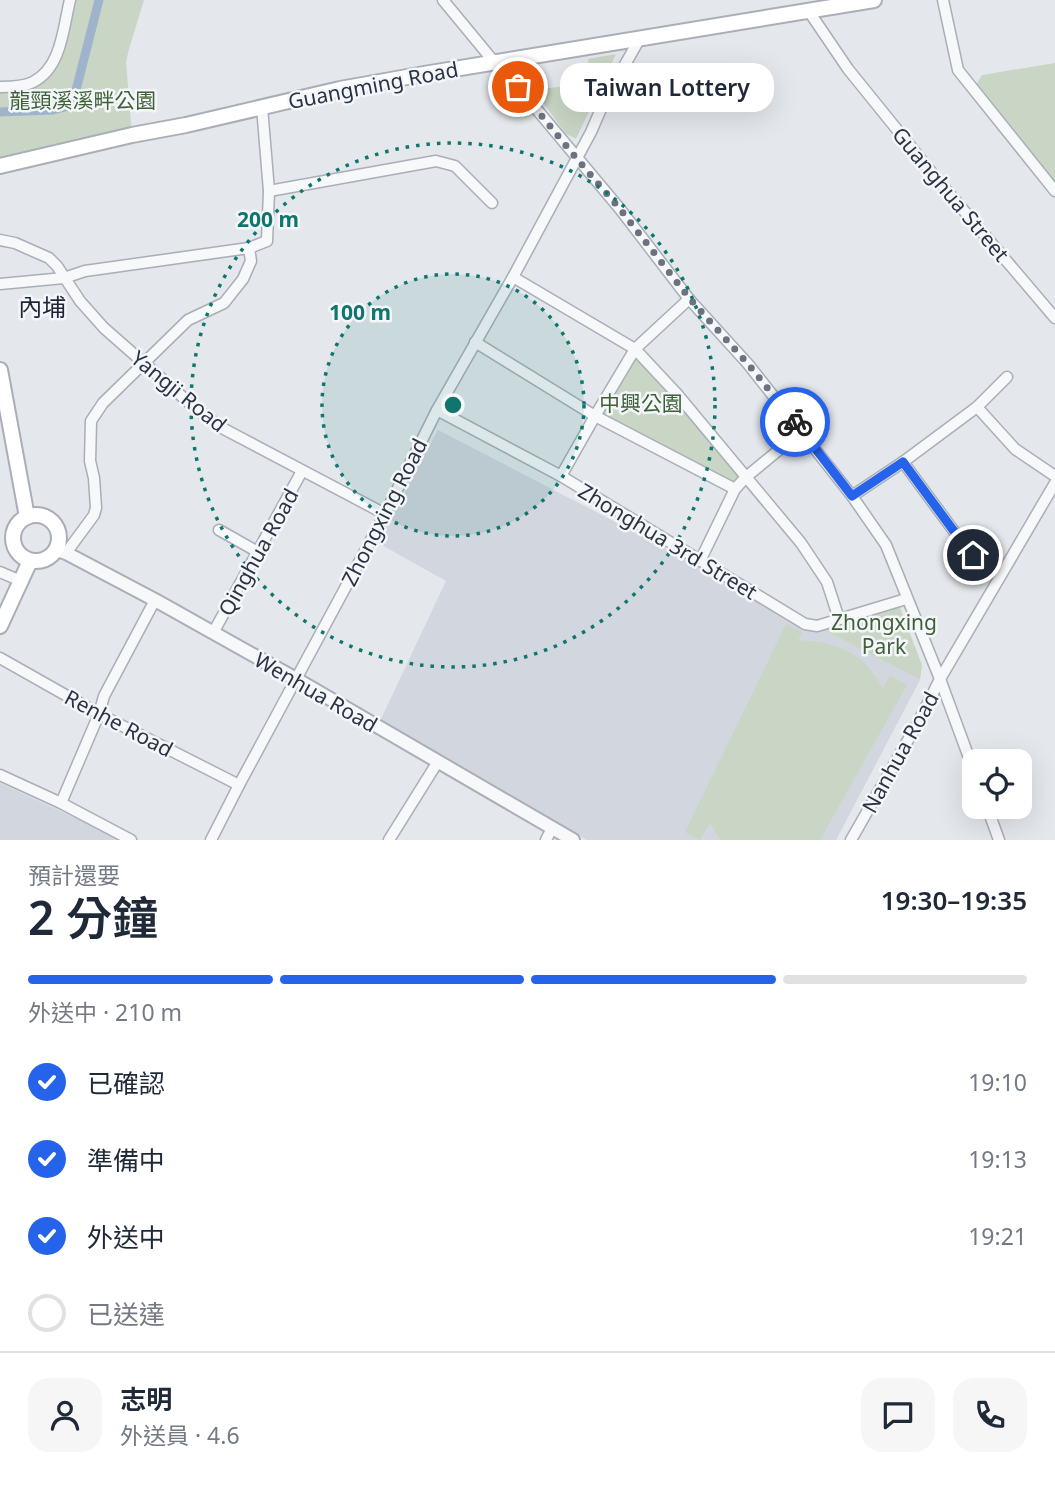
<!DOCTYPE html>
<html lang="zh-TW">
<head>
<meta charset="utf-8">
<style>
	body { margin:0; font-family:"Noto Sans","Noto Sans TC",sans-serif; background:#f6f6f7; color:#1f2937; height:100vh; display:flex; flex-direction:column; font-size:26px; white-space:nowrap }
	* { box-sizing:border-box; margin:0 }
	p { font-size:23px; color:#747a83 }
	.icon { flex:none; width:38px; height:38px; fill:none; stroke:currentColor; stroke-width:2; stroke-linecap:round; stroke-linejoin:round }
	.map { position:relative; height:840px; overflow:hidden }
	.drawer { display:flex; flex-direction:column; background:#fff; flex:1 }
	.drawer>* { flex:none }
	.buttons { position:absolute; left:962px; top:749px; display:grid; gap:14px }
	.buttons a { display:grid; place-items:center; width:70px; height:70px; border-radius:14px; background:#fff; box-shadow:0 7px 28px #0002; font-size:35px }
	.pin { position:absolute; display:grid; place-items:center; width:60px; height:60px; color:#fff; margin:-30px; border:4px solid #fff; border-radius:50%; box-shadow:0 2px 7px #0007 }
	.courier { position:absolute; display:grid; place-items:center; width:70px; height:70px; margin:-35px; border:5px solid #2563eb; border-radius:50%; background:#fff; color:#222; box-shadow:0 2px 9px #0007 }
	.bubble { position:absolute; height:49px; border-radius:21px; background:#fff; box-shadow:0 7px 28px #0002; font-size:23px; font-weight:600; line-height:49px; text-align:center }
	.headline em { font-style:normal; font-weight:600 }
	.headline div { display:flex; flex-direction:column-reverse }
	.headline { display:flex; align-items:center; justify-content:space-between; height:119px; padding:0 28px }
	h1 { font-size:46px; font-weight:600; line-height:52px }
	.bar { display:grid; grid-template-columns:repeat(4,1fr); gap:10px 7px; align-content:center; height:84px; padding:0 28px }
	.bar i { height:9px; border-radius:5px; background:#e0e1e3 }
	.bar .current { background:#2563eb }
	.bar p { grid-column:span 4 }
	.line { display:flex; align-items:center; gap:18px; padding:0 28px; border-top:2px solid #e0e1e3 }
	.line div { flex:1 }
	.round { display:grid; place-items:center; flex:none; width:74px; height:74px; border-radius:21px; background:#f6f6f7 }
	ol { padding:0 28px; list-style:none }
	li { display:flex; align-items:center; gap:21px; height:77px }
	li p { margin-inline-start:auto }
	li .icon { padding:7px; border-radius:50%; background:#2563eb; color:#fff; stroke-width:4 }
	li:last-child { color:#747a83 }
	li i { width:38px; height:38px; border:4px solid #e0e1e3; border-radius:50% }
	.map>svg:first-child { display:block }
</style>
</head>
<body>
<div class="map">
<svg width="1055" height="840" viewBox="0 0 1055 840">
	<rect width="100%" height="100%" fill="#e4e7ec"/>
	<!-- built -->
	<g fill="#d2d6de">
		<polygon points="438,430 920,680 836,840 587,840 380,721 446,581 378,543"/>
		<polygon points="0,783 123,840 0,840"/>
	</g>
	<!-- green -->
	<g fill="#c9d6c5">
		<polygon points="70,0 144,0 129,49 126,62 132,135 0,167 0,87 12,87 46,73"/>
		<polygon points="616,54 576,139 566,134 534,90 590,83 588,59"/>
		<polygon points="1055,63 1055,183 976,85 982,75"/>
		<polygon points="636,353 676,398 742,477 734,485 600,414"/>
		<polygon points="899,605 922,665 920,680 816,626"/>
		<path d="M786,624L802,632L798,641C822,639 854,649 870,669C875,675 879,682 883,688L890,676L907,685L820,840H722L717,835L710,823L700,840L685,832Z"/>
	</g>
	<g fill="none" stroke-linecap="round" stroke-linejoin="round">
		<!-- canal -->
		<polyline stroke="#9fb4cc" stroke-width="9" points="0,112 53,110 65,107 74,98 99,0"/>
		<defs>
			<g id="minor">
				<polyline points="443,0 495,63 518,87 620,209 689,299 748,364 852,496 886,545 940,679 975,774"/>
				<polyline points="943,0 958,70 1055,191"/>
				<polyline points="808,10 848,69 937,179 1055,318"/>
				<path d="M0,87C10,87 23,87 33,82C62,67 63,28 70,0"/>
				<polyline points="269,191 436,161 455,166 492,203"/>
				<polyline points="0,240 15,243 49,258 57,266 80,301 104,328 194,407 222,428 385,514"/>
				<polyline points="513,277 635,349 677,394 801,543 827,582 839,619"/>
				<polyline points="0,284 64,278 85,271 249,248 267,241 269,191 262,107"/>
				<polyline points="475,342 595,416 735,489"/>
				<polyline points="977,407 1015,449 1055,476"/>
				<polyline points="437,410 561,476 805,624 817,626 906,599"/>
				<polyline points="903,462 959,538 987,571 1004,569"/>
				<polyline points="561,476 595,416 635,349 689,299"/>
				<polyline points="852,496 903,462 977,407 1007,377"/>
				<polyline points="219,530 258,552"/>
				<polyline points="66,553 94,515 96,508 94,478 90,461 91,421 103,403 188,320 224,303 243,279 251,261 249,248"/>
				<polyline points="700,561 735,489 746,477 802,431"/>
				<polyline points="0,572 21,581"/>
				<polyline points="213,633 302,471"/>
				<polyline points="0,658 99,714 239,785"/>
				<polyline points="0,775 61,803 131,840"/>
				<polyline points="61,803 99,714 104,696 155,600"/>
				<polyline points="987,807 999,840"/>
				<polyline points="211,840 239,785 385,514 437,410 513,277 591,132 604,102 640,38"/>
				<polyline points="389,840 437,763"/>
				<polyline points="546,840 552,828"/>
				<polyline points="851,840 920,719 940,679 1055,483"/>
			</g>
			<polyline id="tertiary" points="57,550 66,553 155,600 296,679 573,840"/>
			<g id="secondary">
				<polyline points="0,166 132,135 186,125 340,89 424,74 874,0"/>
				<polyline points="0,370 27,517"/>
				<circle cx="36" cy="538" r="23"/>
				<polyline points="0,626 30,561"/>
			</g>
		</defs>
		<!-- minor casing -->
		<use href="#minor" stroke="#a9aeb7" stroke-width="13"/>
		<!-- tertiary casing -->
		<use href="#tertiary" stroke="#a9aeb7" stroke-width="16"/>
		<!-- secondary casing -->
		<use href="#secondary" stroke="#a9aeb7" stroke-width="18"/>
		<!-- minor -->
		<use href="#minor" stroke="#f7f8fa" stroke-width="10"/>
		<!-- tertiary -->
		<use href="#tertiary" stroke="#f7f8fa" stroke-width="12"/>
		<!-- secondary -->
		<use href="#secondary" stroke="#fff" stroke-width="14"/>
	</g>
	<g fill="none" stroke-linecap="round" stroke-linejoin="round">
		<!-- done -->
		<polyline stroke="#6c737f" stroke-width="7" stroke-dasharray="0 12.6" points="518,87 577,159 620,209 690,299 748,364 795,422"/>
		<!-- route -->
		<polyline stroke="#2563eb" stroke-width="9" points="795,422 852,496 903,462 959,538 973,555"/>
	</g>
	<!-- distance rings -->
	<circle cx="453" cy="405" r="131" fill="#0f766e" fill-opacity=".12"/>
	<g fill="none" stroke="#0f766e" stroke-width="3.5" stroke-dasharray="3.5 7">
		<circle cx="453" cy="405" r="131"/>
		<circle cx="453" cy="405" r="262"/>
	</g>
	<g text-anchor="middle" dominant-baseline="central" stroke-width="5" stroke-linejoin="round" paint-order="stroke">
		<!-- street labels -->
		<g font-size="21" fill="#2b3445" stroke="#f4f6f9">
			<text transform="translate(373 85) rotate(-11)">Guangming Road</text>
			<text transform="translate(951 194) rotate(50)">Guanghua Street</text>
			<text transform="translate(179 391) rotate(39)">Yangji Road</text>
			<text transform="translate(384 512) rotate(-63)">Zhongxing Road</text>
			<text transform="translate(668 541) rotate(31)">Zhonghua 3rd Street</text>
			<text transform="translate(258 552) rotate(-61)">Qinghua Road</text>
			<text transform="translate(316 692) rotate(30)">Wenhua Road</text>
			<text transform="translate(119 723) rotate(28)">Renhe Road</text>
			<text transform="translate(900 752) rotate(-61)">Nanhua Road</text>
		</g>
		<!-- park labels -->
		<g font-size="21" fill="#3f6138" stroke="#f4f6f9">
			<text x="83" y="100">龍頸溪溪畔公園</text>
			<text x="641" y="403">中興公園</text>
			<text x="884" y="622">Zhongxing<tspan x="884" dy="24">Park</tspan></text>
		</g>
		<!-- quarter labels -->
		<g font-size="24" fill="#1d2536" stroke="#f4f6f9">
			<text x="42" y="306">內埔</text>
		</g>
	</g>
	<circle cx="453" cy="405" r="10" fill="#0f766e" stroke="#f4f6f9" stroke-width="3.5"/>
	<g font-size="21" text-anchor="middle" font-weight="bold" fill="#0f766e" stroke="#f4f6f9" stroke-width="5" stroke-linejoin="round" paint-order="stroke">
		<text x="268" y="227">200 m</text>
		<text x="360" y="320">100 m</text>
	</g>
</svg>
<div class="buttons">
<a><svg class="icon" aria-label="locate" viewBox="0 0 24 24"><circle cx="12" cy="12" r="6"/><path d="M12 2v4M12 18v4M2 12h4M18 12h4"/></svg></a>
</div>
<div class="pin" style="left:518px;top:87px;background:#ea580c"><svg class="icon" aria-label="bag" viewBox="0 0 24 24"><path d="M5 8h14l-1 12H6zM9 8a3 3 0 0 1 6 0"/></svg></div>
<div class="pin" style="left:973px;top:555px;background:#1f2937"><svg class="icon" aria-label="home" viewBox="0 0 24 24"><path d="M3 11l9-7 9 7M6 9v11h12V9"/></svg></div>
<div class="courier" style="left:795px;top:422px"><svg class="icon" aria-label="bike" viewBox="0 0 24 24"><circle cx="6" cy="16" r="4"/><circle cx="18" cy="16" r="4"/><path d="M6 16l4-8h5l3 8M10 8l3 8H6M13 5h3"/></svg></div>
<div class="bubble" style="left:560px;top:63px;width:214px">Taiwan Lottery</div>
</div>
<section class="drawer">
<div class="headline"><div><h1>2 分鐘</h1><p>預計還要</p></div><em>19:30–19:35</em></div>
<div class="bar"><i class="current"></i><i class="current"></i><i class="current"></i><i></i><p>外送中 · 210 m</p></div>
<ol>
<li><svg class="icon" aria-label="check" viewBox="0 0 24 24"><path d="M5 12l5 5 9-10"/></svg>已確認<p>19:10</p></li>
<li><svg class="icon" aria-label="check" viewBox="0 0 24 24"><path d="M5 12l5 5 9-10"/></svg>準備中<p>19:13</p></li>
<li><svg class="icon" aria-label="check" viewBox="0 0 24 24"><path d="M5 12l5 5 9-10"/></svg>外送中<p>19:21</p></li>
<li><i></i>已送達</li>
</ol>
<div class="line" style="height:126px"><a class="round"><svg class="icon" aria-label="person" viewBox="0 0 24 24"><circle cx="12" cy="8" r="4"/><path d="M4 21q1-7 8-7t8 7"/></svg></a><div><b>志明</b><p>外送員 · 4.6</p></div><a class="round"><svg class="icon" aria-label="chat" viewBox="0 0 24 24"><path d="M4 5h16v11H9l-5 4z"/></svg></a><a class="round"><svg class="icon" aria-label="phone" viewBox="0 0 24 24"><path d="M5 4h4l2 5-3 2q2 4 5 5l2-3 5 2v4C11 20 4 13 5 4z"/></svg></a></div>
</section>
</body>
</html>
